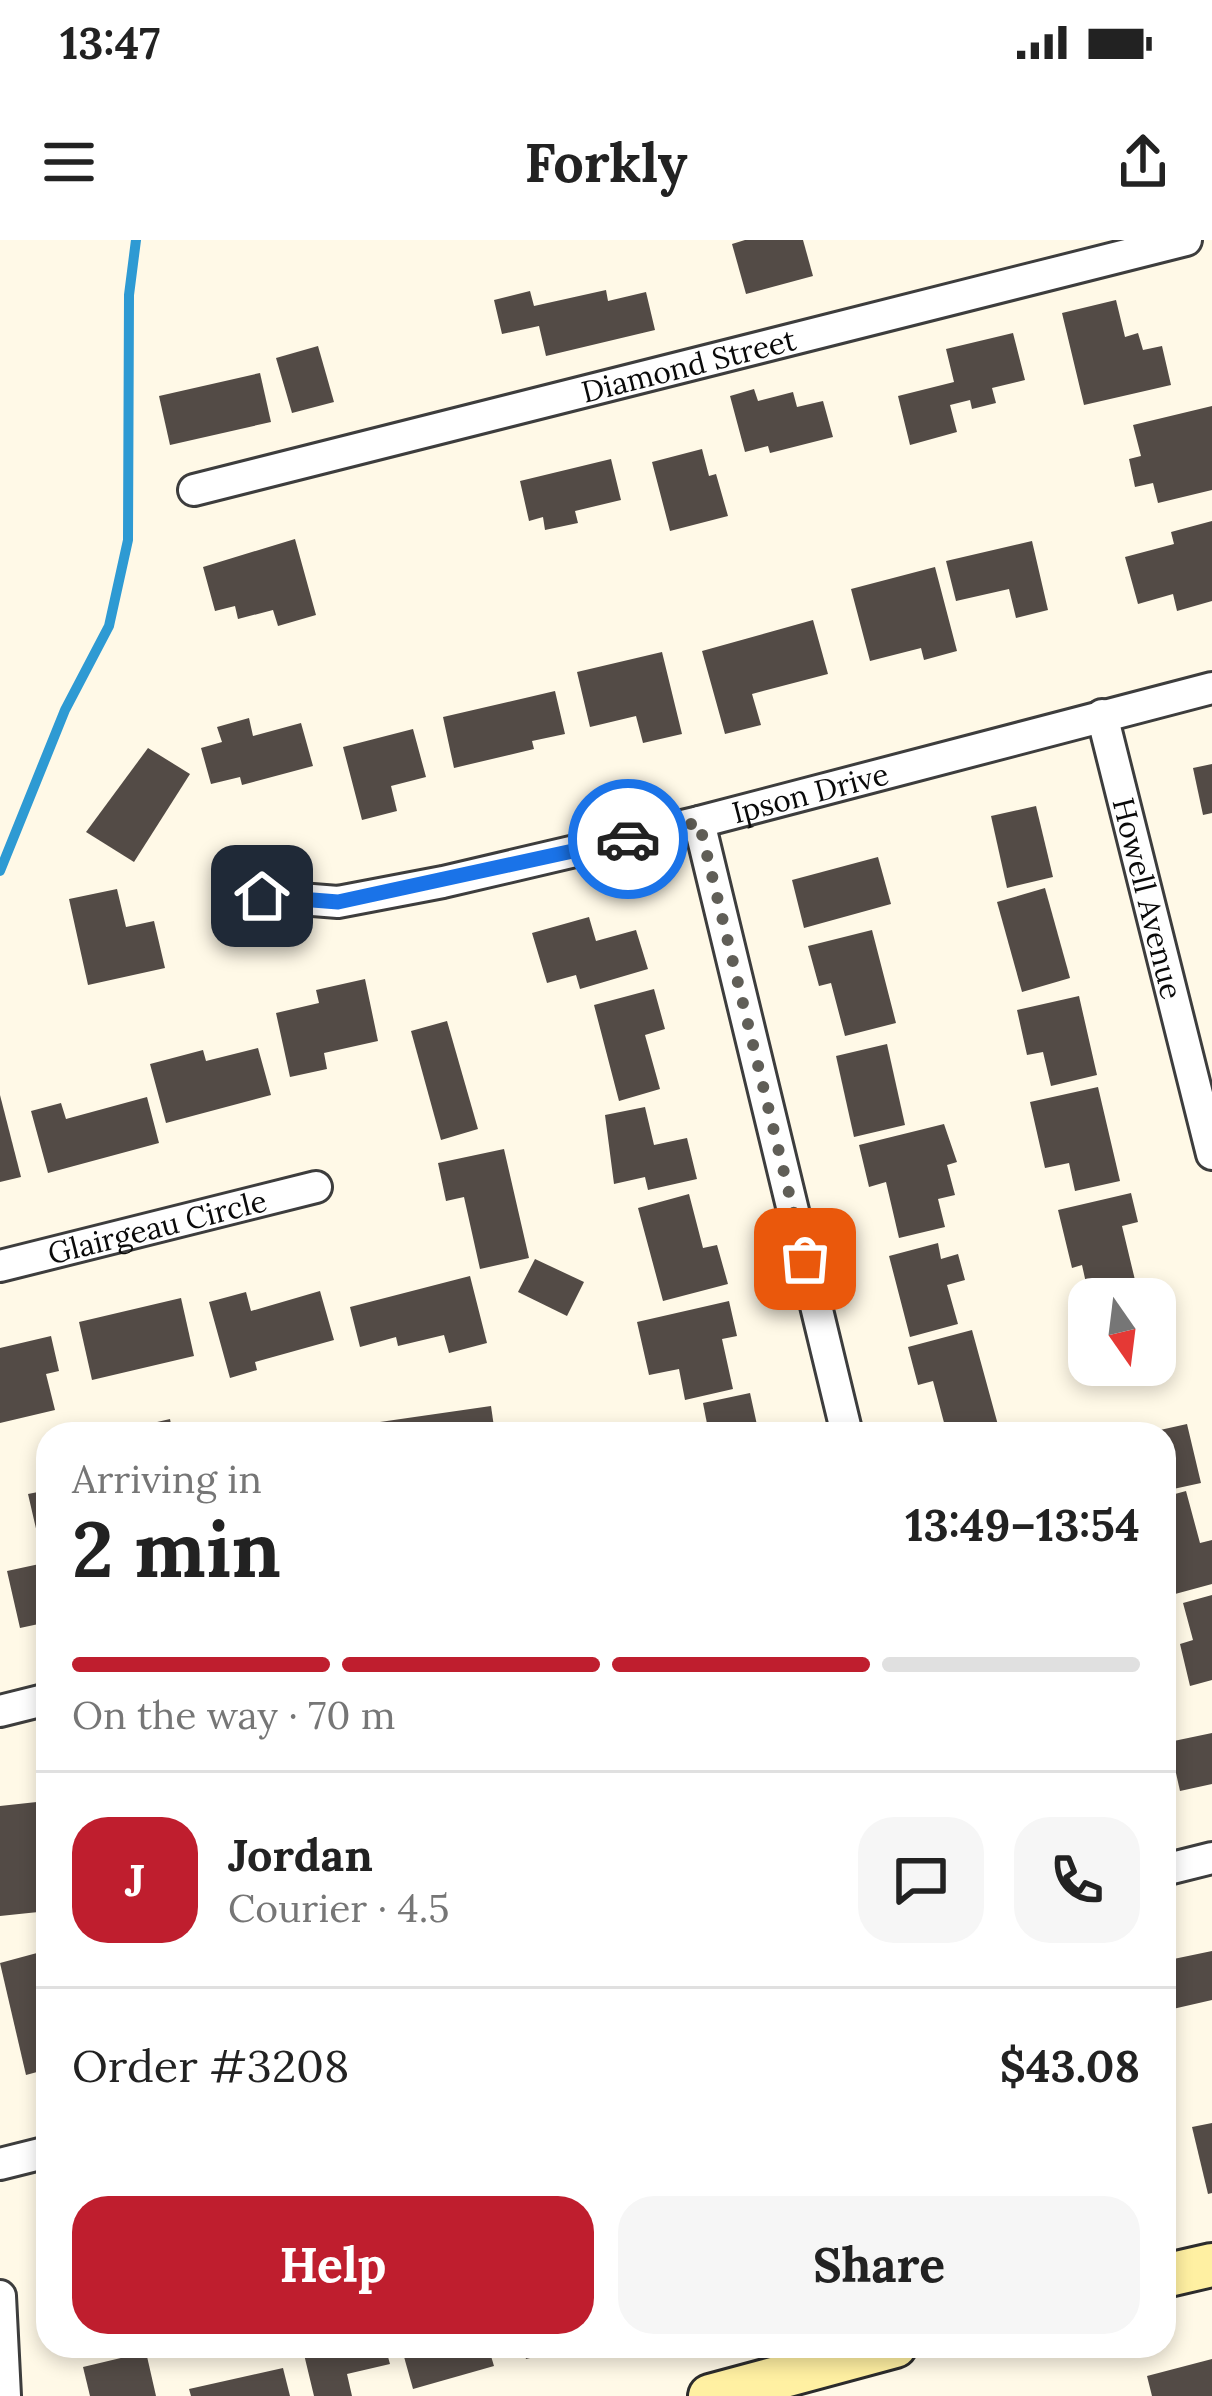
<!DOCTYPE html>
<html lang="en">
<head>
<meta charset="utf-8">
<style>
	body { margin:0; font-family:Lora,serif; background:#f6f6f6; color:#222; height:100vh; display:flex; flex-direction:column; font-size:45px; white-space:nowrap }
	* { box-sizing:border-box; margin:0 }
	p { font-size:39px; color:#767676 }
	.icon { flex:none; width:66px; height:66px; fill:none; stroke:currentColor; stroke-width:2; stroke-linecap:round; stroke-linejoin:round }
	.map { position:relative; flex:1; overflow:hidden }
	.drawer { position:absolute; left:36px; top:1182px; width:1140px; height:936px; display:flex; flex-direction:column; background:#fff; border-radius:36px; box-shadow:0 6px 18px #0003 }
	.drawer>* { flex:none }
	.needle { width:78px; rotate:166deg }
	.controls { position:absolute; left:1068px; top:1038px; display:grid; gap:24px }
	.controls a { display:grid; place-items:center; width:108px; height:108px; border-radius:24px; background:#fff; box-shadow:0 6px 18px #0003; font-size:60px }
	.pin { position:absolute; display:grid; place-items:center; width:102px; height:102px; color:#fff; margin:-51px; border-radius:24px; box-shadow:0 6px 18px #0006 }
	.courier { position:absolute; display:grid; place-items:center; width:120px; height:120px; margin:-60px; border:9px solid #1a73e8; border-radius:50%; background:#fff; color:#222; box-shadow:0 3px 15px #0007 }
	.overview em { font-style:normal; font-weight:700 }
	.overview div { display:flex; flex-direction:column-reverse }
	.overview { display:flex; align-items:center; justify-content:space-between; height:204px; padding:0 36px }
	h1 { font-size:78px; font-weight:700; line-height:90px }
	.bar { display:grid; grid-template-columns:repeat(4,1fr); gap:18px 12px; align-content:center; height:144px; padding:0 36px }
	.bar i { height:15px; border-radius:9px; background:#e0e0e0 }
	.bar .current { background:#bf1e2e }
	.bar p { grid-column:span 4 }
	.line { display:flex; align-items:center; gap:30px; padding:0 36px; border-top:3px solid #e0e0e0 }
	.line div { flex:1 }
	.round { display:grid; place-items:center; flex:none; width:126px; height:126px; border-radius:36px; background:#f6f6f6 }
	.cta { display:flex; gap:24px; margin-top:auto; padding:24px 36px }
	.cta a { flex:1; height:138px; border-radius:36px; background:#bf1e2e; color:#fff; font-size:48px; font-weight:700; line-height:138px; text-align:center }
	.cta a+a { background:#f6f6f6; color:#222 }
	.status { display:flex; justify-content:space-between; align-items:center; height:84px; padding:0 60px; background:#fff; direction:ltr }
	.status svg { height:33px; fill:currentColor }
	header { display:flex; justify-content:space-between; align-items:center; height:156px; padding:0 36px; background:#fff; font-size:54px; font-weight:700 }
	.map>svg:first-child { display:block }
</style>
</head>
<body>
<div class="status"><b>13:47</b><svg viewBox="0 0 49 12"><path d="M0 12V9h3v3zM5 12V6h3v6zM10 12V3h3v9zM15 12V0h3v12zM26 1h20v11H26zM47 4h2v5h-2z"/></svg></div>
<header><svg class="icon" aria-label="menu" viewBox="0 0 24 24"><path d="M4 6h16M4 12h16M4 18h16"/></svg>Forkly<svg class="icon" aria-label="share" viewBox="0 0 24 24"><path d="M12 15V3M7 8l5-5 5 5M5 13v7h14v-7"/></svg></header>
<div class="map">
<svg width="1212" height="2156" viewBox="0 0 1212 2156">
	<rect width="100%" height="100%" fill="#fff9e7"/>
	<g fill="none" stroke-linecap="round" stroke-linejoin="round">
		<!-- stream -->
		<polyline stroke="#2e9ad3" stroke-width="10" points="0,631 65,470 109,386 128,300 129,55 136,0"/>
	</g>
	<!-- building -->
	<g fill="#534b46">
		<polygon points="745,0 803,0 813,36 746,54 732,4"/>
		<polygon points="606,50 608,61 646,52 655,90 546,116 539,86 502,94 494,60 530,51 534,66"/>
		<polygon points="1116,60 1125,97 1138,93 1143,110 1162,106 1171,145 1084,165 1062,73"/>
		<polygon points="1013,93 1025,140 992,148 996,163 972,169 970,160 950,165 957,192 910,205 898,156 954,142 946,109"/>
		<polygon points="318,106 334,162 292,173 276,118"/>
		<polygon points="260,133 271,182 170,205 159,156"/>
		<polygon points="754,149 758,161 793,152 797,167 823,161 833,197 770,213 768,206 745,212 730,156"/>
		<polygon points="1212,166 1212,250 1158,263 1153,243 1135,247 1129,219 1141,216 1133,185"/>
		<polygon points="702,209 709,236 716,234 728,276 670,291 652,222"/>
		<polygon points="611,219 621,260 575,271 578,283 545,290 543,277 529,281 520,241"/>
		<polygon points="1212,281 1212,361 1177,371 1173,354 1138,364 1125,317 1174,304 1171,292"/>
		<polygon points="295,299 316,375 278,386 273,370 238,379 235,366 215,371 203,327"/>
		<polygon points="1032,301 1048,370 1016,378 1009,349 956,361 946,321"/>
		<polygon points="935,327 957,411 924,420 921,408 870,421 851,349"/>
		<polygon points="813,380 828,434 752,454 761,485 725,494 702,411"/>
		<polygon points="662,412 682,494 643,503 636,476 590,487 577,432"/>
		<polygon points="555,451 565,494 532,501 534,509 454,528 443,477"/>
		<polygon points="249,478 253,496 301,483 313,526 242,545 240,537 211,544 201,508 222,502 217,487"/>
		<polygon points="413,489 426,537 391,546 397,571 362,580 343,507"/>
		<polygon points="148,508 190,534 134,622 86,592"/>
		<polygon points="1212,524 1212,573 1203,575 1193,528"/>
		<polygon points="1036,566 1053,637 1007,648 991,576"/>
		<polygon points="878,617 891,664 804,688 792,640"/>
		<polygon points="1045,648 1070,738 1022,752 997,662"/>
		<polygon points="117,649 126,687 154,681 165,728 88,745 69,659"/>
		<polygon points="589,677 596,701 636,690 648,729 580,749 576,735 547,743 532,693"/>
		<polygon points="872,690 896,783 845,796 831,743 819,746 808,706"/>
		<polygon points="365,739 378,801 324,813 327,829 290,837 276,773 319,763 316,750"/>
		<polygon points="654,749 665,789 645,795 660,849 619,861 594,765"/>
		<polygon points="1079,756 1097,835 1051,846 1043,812 1027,815 1017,770"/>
		<polygon points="447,781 478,889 441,900 411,791"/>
		<polygon points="887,804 905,885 854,897 836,816"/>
		<polygon points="258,808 271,855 166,883 150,824 203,810 206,821"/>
		<polygon points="1098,847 1120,941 1075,951 1069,923 1045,928 1030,862"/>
		<polygon points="0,855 21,937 0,942"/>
		<polygon points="147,857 159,903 48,933 31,871 61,863 66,879"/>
		<polygon points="645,867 654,905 687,898 697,939 648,950 645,937 614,944 605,875"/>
		<polygon points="944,884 957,922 947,925 955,955 938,959 945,987 899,998 886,942 869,947 859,905"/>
		<polygon points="504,909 529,1018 480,1029 464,957 446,961 438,923"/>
		<polygon points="1131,953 1138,982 1122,986 1135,1040 1088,1052 1082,1025 1072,1028 1058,970"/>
		<polygon points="689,954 703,1008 717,1005 728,1044 663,1061 638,968"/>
		<polygon points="938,1003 941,1019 958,1014 965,1040 947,1045 958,1084 910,1097 889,1016"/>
		<polygon points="535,1019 584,1042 567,1076 518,1052"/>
		<polygon points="470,1036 487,1103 449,1113 444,1095 398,1106 396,1097 360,1107 350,1067"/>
		<polygon points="1147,1046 1151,1059 1103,1059 1103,1057"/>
		<polygon points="320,1051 334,1100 255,1122 257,1130 230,1138 209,1062 246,1052 251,1071"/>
		<polygon points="181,1058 194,1116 92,1140 79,1082"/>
		<polygon points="729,1061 737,1096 722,1099 733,1149 685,1160 679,1129 649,1135 637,1082"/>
		<polygon points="1156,1080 1169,1126 1121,1138 1118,1125 1155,1125"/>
		<polygon points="972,1090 998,1185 947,1194 933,1141 918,1145 908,1107"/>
		<polygon points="51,1096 59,1131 46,1134 55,1170 0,1183 0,1108"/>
		<polygon points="750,1153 759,1194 709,1194 703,1163"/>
		<polygon points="491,1166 495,1194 374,1194 373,1183"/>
		<polygon points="170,1179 173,1194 142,1194 140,1186"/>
		<polygon points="1187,1184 1201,1243 1164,1251 1164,1194 1151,1192"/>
		<polygon points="48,1250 48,1382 20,1388 7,1331 44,1323 28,1254"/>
		<polygon points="1186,1251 1200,1303 1212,1300 1212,1344 1164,1357 1164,1257"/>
		<polygon points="1212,1355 1212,1440 1190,1446 1180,1404 1193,1400 1183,1363"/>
		<polygon points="1212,1493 1212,1544 1180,1551 1169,1502"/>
		<polygon points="46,1561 48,1671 0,1676 0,1566"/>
		<polygon points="48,1710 48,1829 26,1835 0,1723"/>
		<polygon points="1212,1711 1212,1760 1164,1771 1164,1721"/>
		<polygon points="1212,1883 1212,1953 1208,1954 1192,1887"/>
		<polygon points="302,2106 385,2106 390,2124 347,2134 352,2156 314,2156"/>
		<polygon points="401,2106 488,2106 494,2126 413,2149"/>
		<polygon points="522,2106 570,2106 570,2108 526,2119"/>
		<polygon points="146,2112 156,2156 90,2156 83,2127"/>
		<polygon points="1212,2119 1212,2156 1152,2156 1147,2136"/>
		<polygon points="283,2128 290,2156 191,2156 189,2149"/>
	</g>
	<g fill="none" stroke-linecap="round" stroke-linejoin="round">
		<defs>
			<g id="street">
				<path id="s1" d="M194,250L1186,0"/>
				<path id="s2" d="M1102,475L1212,914"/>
				<polyline points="699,582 847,1194"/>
				<path id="s3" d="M262,656L338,662L443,642L699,582L1212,448"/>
				<path id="s4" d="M0,1026L316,947"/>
				<polyline points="0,1471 48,1459"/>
				<polyline points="1164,1630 1212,1618"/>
				<polyline points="0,1924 48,1912"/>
				<polyline points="0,2056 5,2156"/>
			</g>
			<g id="secondary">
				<polyline points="1164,2036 1212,2025"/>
				<polyline points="710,2156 895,2106"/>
			</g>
		</defs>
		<!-- street casing -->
		<use href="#street" stroke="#3d3d3d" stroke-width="36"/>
		<!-- secondary casing -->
		<use href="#secondary" stroke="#2c2c2c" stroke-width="48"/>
		<!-- street -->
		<use href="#street" stroke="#fff" stroke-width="30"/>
		<!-- secondary -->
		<use href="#secondary" stroke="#fff0a2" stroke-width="42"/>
	</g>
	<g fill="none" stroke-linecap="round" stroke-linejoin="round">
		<!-- done -->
		<polyline stroke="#605e57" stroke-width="12" stroke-dasharray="0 21.6" points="628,599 699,582 805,1019"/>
		<!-- route -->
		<polyline stroke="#1a73e8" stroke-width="15" points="262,656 338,662 628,599"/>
	</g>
	<g text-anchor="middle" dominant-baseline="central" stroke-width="12" stroke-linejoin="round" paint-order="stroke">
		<!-- street labels -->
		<g font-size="30" fill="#0a0a0a" stroke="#fff">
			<text stroke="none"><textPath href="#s1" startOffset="510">Diamond Street</textPath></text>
			<text stroke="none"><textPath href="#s3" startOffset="561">Ipson Drive</textPath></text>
			<text stroke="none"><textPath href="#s2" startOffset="189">Howell Avenue</textPath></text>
			<text stroke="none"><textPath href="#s4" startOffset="162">Glairgeau Circle</textPath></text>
		</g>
	</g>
</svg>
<div class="controls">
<a><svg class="needle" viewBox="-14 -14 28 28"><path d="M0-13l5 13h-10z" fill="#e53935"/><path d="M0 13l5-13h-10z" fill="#767676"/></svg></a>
</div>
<div class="pin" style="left:805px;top:1019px;background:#ea580c"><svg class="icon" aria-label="bag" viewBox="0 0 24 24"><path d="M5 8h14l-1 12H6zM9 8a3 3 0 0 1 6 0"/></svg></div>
<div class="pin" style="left:262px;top:656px;background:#1f2937"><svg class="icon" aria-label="home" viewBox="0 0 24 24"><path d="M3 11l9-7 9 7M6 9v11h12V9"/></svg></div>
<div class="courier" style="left:628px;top:599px"><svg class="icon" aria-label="car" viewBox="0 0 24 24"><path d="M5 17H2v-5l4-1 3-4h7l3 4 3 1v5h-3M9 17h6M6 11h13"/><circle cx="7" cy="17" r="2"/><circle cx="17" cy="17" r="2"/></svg></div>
<section class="drawer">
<div class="overview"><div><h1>2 min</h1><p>Arriving in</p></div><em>13:49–13:54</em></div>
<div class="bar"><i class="current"></i><i class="current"></i><i class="current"></i><i></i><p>On the way · 70 m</p></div>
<div class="line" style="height:216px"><b class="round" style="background:#bf1e2e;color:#fff">J</b><div><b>Jordan</b><p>Courier · 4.5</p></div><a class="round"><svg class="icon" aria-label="chat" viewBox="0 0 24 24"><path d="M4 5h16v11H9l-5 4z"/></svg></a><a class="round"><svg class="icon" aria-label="phone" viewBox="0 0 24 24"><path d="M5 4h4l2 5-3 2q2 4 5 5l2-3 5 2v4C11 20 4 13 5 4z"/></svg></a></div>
<div class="line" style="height:156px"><div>Order #3208</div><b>$43.08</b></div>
<div class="cta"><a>Help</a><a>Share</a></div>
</section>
</div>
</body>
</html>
